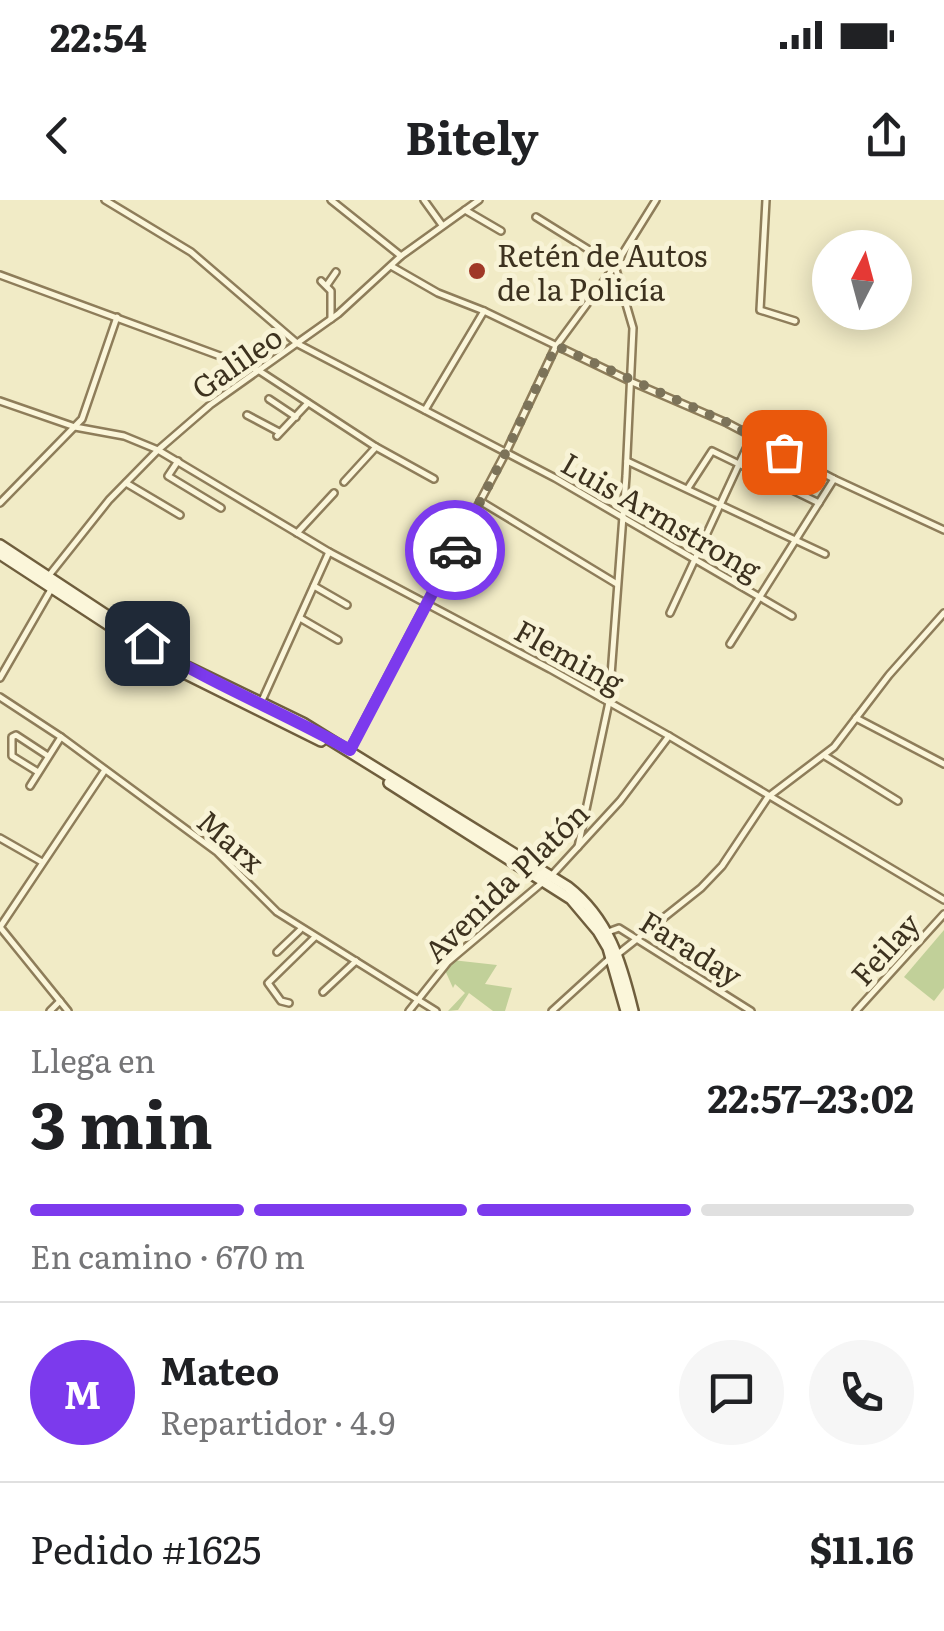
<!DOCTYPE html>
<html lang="es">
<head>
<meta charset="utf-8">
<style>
	body { margin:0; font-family:Literata,serif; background:#f6f6f6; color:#202124; height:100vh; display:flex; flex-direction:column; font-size:38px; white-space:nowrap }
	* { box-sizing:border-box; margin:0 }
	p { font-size:32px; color:#757577 }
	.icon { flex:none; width:55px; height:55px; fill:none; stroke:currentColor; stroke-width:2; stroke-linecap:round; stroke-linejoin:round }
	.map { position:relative; height:811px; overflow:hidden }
	.details { display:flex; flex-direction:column; background:#fff; flex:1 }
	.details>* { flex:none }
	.needle { width:65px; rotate:6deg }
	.controls { position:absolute; left:812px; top:30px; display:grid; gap:20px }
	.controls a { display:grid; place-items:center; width:100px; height:100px; border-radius:50%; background:#fff; box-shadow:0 5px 25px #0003; font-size:50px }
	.pin { position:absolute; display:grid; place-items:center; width:85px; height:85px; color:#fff; margin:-42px; border-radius:20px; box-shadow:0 5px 15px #0006 }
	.courier { position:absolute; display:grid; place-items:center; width:100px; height:100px; margin:-50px; border:8px solid #7c3aed; border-radius:50%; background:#fff; color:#222; box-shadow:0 2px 12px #0007 }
	.overview em { font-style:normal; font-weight:700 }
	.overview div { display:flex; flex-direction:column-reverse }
	.overview { display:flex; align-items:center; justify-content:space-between; height:170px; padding:0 30px }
	h1 { font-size:65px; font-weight:700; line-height:75px }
	.bar { display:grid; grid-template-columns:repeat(4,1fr); gap:15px 10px; align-content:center; height:120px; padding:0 30px }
	.bar i { height:12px; border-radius:8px; background:#e0e0e0 }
	.bar .selected { background:#7c3aed }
	.bar p { grid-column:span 4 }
	.line { display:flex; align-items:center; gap:25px; padding:0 30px; border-top:2px solid #e0e0e0 }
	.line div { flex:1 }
	.round { display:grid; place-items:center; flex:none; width:105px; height:105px; border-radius:52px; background:#f6f6f6 }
	.status { display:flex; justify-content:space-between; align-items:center; height:70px; padding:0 50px; background:#fff; direction:ltr }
	.status svg { height:28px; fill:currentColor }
	header { display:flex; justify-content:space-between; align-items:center; height:130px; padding:0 30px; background:#fff; font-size:45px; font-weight:700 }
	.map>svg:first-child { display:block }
</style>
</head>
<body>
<div class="status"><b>22:54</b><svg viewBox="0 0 49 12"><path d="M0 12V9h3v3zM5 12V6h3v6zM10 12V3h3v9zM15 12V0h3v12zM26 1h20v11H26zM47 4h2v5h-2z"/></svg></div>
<header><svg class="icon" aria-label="back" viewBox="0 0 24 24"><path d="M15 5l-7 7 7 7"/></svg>Bitely<svg class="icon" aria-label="share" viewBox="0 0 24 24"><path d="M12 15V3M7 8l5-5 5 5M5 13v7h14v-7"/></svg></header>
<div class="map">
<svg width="944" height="811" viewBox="0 0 944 811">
	<rect width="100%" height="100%" fill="#f1ebc6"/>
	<!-- green -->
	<g fill="#c1d099">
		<polygon points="944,730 944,788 934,801 904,777"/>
		<polygon points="452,760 497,765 485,784 512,788 505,811 493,811 469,793 458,810 448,811 465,793 455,784 453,788 444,768"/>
	</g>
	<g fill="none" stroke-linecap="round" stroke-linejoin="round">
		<defs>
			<g id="minor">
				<polyline points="105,0 191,52 298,144 555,278 792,416"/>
				<polyline points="331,0 401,56"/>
				<polyline points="424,0 442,25"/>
				<polyline points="766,0 760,110 795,121"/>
				<polyline points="465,10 501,31"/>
				<polyline points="391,66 438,93 484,111 632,182 727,223 834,279 944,330"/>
				<polyline points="0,75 258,170 376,247 434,279"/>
				<polyline points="321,81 331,91 331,119"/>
				<polyline points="327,85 336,72"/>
				<polyline points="269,199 296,217"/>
				<polyline points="0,201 75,227 124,236 158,250 329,352 550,469 669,536 944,700"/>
				<polyline points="425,210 484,111"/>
				<polyline points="247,215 279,232"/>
				<polyline points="277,236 308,203"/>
				<polyline points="178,261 168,276 221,308"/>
				<polyline points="627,261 825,354"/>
				<polyline points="344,282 376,247"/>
				<polyline points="126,283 180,315"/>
				<polyline points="688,288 712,251 819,303"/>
				<polyline points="480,301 617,384"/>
				<polyline points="0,303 82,219 117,117"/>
				<polyline points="297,333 334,293"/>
				<polyline points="47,378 109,300 158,250 210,205 338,114 401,56 479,0"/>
				<polyline points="314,386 347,405"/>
				<polyline points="670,413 752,236"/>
				<polyline points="300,418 338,440"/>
				<polyline points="730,444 834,279"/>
				<polyline points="0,478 53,386"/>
				<polyline points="0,497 61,537 217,652 277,712 436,811"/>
				<polyline points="260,505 329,352"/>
				<polyline points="856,518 944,564"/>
				<polyline points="348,552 506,252 556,146 615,66 536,17"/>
				<polyline points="825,556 898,601"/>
				<polyline points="38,572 12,556 12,537 16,535 48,556"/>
				<polyline points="30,586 61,537"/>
				<polyline points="0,638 42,662"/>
				<polyline points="578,647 609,502 626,276 633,128 615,66 656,0"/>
				<polyline points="552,675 620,601 669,536"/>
				<polyline points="608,732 619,728 751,811"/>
				<polyline points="277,752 300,730"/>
				<polyline points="618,754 701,688 722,666 768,597 834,547 889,475 944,413"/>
				<polyline points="323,792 356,761"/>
				<polyline points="289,803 281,801 268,783 315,737"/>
				<polyline points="50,811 60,801"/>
				<polyline points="68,811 0,727 105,570"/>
				<polyline points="409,811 448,762 543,682"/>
				<polyline points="552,811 609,759"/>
				<polyline points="856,811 944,714"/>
			</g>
			<g id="secondary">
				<path d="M0,345L179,463L303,523L568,687C609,719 621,762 633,811"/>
				<polyline points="0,354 176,469 321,541"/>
				<polyline points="389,583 571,699 598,731 608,748 626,811"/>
			</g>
		</defs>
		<!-- minor casing -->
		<use href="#minor" stroke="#8e7d5a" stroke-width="10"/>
		<!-- secondary casing -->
		<use href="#secondary" stroke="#6f5e3d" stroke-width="14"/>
		<!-- minor -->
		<use href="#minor" stroke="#fbf6da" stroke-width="5"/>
		<!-- secondary -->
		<use href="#secondary" stroke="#fbf6da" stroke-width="9"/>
	</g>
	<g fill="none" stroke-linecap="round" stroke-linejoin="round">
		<!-- done -->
		<polyline stroke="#7c7359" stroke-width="10" stroke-dasharray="0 18" points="455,350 506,252 556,146 726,222 784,252"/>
		<!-- route -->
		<path stroke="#7c3aed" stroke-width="12" d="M147,443C211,484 283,512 350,550L455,350"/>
	</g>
	<!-- markers -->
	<circle fill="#a03827" stroke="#f8f3d6" stroke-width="4" cx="477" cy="71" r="10"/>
	<g text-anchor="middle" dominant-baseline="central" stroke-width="10" stroke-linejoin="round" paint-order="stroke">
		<!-- poi labels -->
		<g font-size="30" fill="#3d321f" stroke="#f8f3d6" text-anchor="start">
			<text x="497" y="54">Retén de Autos<tspan x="497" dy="34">de la Policía</tspan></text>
		</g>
		<!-- street labels -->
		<g font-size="30" fill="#3d321f" stroke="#f8f3d6">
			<text transform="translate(236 161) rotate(-35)">Galileo</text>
			<text transform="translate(662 315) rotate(30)">Luis Armstrong</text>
			<text transform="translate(570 455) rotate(29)">Fleming</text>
			<text transform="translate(232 640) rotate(41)">Marx</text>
			<text transform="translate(505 681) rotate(-44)">Avenida Platón</text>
			<text transform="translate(692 747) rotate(32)">Faraday</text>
			<text transform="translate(884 748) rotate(-48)">Feilay</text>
		</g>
	</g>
</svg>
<div class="controls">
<a><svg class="needle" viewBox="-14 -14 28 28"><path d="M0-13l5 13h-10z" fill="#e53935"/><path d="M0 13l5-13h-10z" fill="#757577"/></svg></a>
</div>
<div class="pin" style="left:784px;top:252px;background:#ea580c"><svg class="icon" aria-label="bag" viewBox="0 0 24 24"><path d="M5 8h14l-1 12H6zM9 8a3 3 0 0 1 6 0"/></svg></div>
<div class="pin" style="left:147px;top:443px;background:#1f2937"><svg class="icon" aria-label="home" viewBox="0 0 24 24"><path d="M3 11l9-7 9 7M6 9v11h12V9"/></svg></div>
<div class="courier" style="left:455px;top:350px"><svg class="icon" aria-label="car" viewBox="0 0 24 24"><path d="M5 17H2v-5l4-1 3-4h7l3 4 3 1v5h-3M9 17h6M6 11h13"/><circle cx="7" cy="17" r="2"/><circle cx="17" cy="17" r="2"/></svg></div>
</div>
<section class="details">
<div class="overview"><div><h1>3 min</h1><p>Llega en</p></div><em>22:57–23:02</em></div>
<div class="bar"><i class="selected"></i><i class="selected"></i><i class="selected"></i><i></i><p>En camino · 670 m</p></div>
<div class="line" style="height:180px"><b class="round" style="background:#7c3aed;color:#fff">M</b><div><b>Mateo</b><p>Repartidor · 4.9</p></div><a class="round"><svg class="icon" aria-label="chat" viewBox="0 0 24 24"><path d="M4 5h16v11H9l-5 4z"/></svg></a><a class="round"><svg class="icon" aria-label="phone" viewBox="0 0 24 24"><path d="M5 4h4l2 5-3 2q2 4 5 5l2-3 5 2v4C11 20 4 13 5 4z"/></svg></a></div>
<div class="line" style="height:130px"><div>Pedido #1625</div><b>$11.16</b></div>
</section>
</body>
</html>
